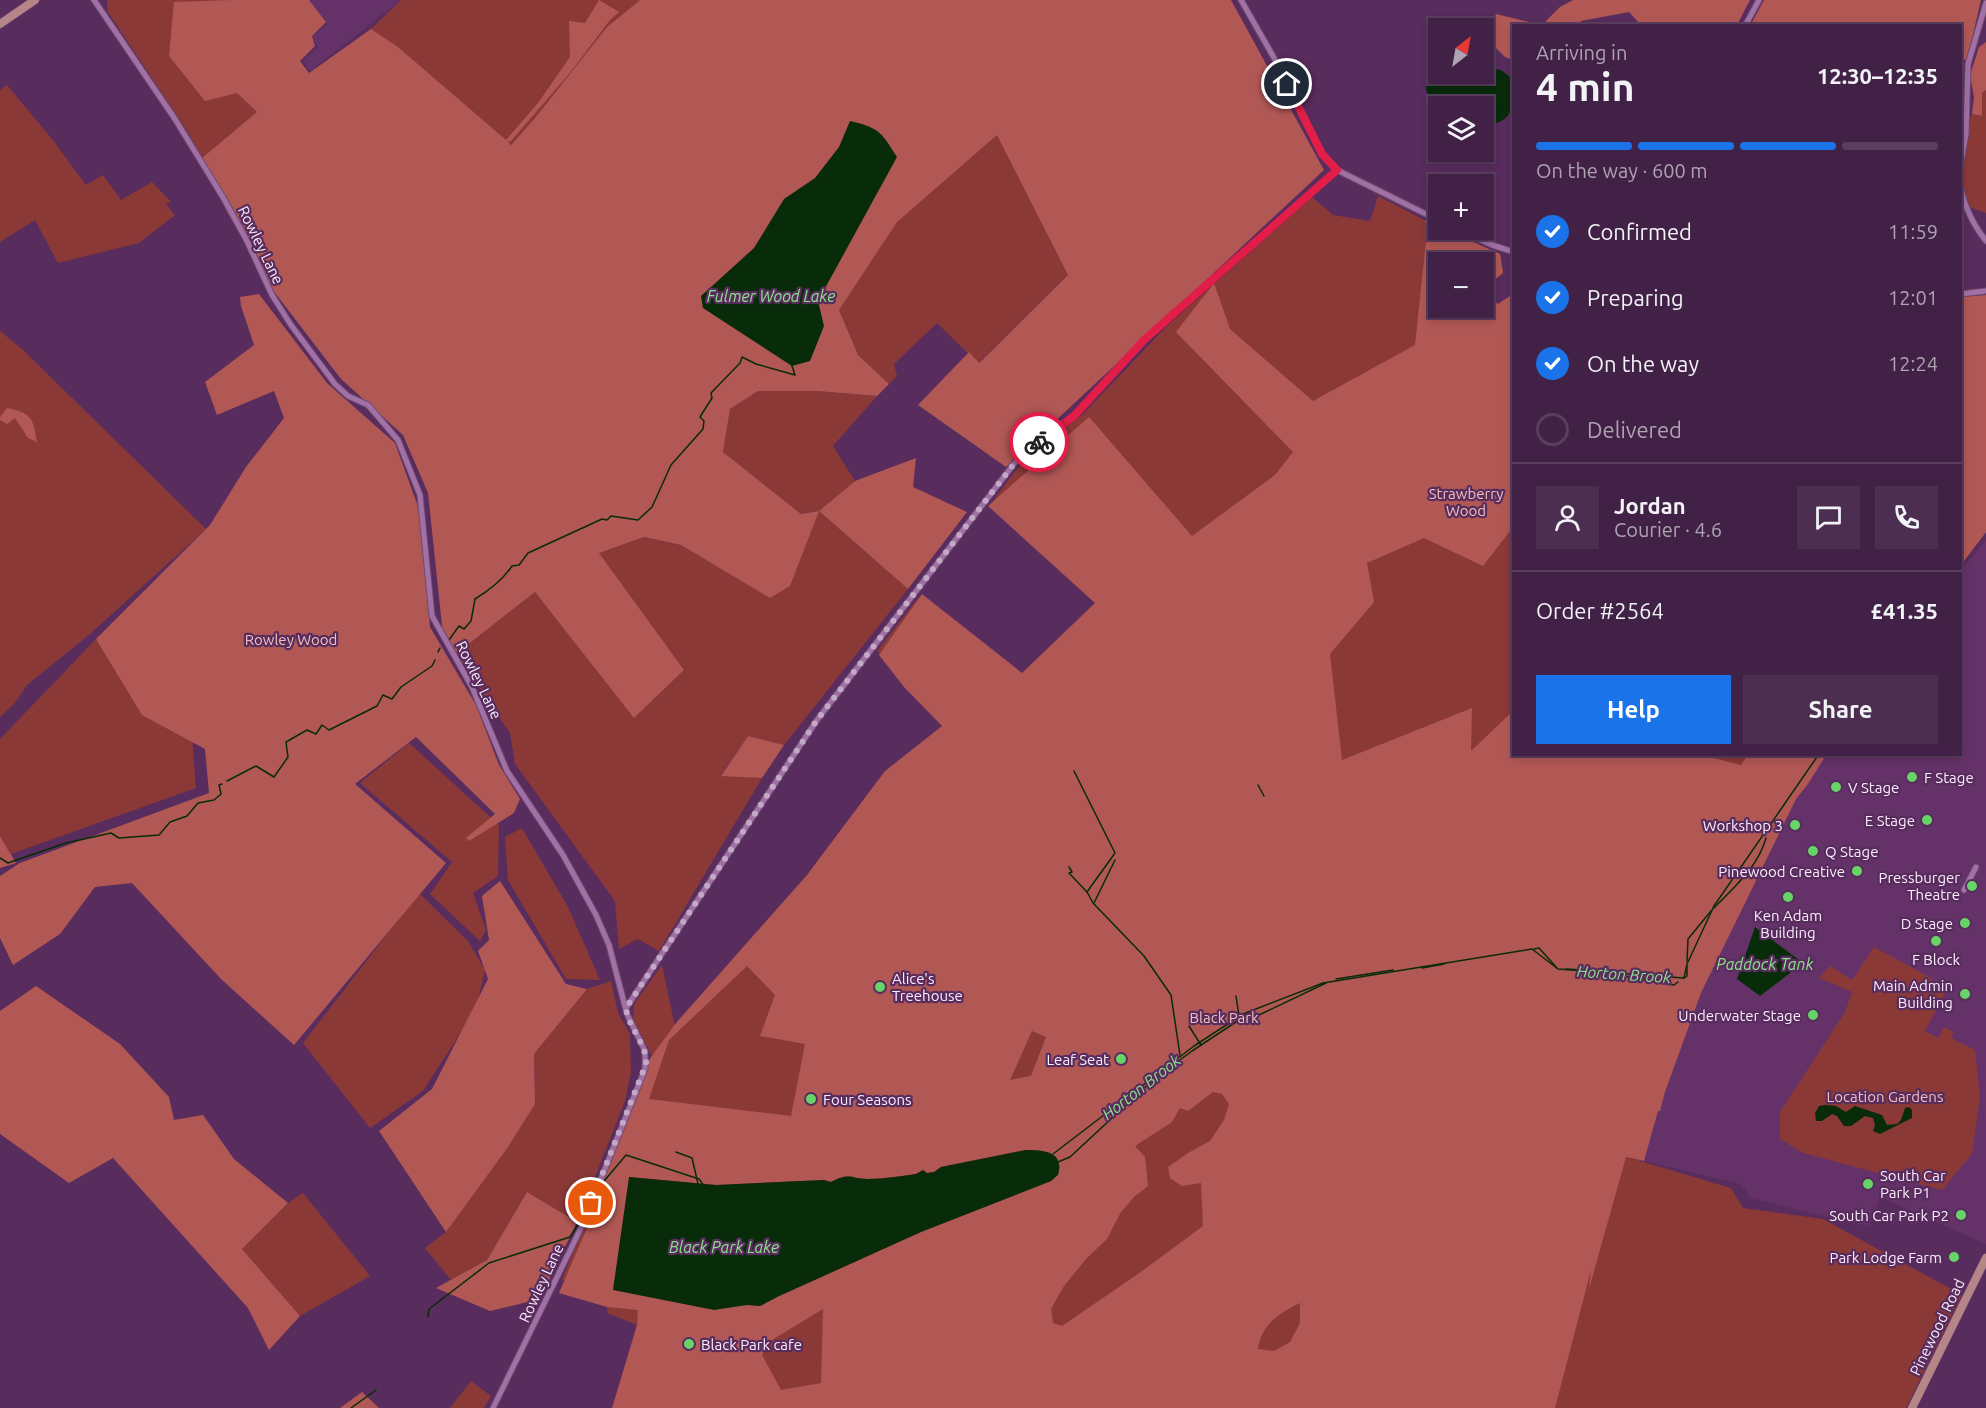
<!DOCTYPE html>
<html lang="en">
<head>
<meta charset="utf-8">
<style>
	body { margin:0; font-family:Ubuntu,sans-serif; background:#4c2e51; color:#f1f3f6; height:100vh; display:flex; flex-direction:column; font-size:22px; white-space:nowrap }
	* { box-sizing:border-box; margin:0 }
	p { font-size:20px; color:#aea3b3 }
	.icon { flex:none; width:33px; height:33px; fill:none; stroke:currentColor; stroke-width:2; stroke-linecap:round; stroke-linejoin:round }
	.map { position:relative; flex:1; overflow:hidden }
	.details { position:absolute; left:1512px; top:24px; width:450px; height:732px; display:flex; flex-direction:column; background:#422146; border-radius:0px; box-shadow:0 3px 9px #0003,0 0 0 2px #5a3e5f }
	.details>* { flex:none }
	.needle { width:39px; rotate:31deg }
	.fabs { position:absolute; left:1428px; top:18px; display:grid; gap:12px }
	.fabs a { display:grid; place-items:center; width:66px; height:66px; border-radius:0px; background:#422146; box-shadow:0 3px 9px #0003,0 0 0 2px #5a3e5f; font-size:30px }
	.pin { position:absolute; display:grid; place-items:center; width:51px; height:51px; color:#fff; margin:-26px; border:3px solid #fff; border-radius:50%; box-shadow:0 2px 6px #0007 }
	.courier { position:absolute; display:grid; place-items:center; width:60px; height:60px; margin:-30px; border:4px solid #e11d48; border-radius:50%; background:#fff; color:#222; box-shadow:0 2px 8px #0007 }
	.head em { font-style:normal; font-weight:600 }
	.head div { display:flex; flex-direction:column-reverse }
	.head { display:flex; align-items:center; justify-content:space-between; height:102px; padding:0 24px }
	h1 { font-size:39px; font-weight:600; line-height:45px }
	.bar { display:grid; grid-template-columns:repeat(4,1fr); gap:9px 6px; align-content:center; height:72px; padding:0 24px }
	.bar i { height:8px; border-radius:4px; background:#5a3e5f }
	.bar .selected { background:#1a73e8 }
	.bar p { grid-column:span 4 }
	.line { display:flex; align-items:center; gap:15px; padding:0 24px; border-top:2px solid #5a3e5f }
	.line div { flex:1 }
	.round { display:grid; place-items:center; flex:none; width:63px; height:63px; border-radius:0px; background:#4c2e51 }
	ol { padding:0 24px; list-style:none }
	li { display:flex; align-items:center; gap:18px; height:66px }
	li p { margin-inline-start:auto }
	li .icon { padding:6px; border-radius:50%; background:#1a73e8; color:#fff; stroke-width:4 }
	li:last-child { color:#aea3b3 }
	li i { width:33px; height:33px; border:3px solid #5a3e5f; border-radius:50% }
	.button { display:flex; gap:12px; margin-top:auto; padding:12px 24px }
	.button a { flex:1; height:69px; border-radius:0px; background:#1a73e8; color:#fff; font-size:24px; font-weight:600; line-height:69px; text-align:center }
	.button a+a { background:#4c2e51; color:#f1f3f6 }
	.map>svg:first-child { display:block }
</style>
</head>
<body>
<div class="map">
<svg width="1986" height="1408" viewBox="0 0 1986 1408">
	<rect width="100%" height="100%" fill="#582c5d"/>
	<!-- built -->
	<g fill="#643269">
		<polygon points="309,0 401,0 310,71 303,61 318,47 312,36 327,24"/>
		<polygon points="1986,540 1986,1244 1880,1197 1869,1226 1847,1222 1751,1198 1741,1184 1644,1161 1658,1110 1660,1110 1665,1092 1701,993 1796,799 1808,784 1826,755 1960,754 1961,571"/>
	</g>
	<!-- green -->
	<g fill="#8b3937">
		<polygon points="107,0 232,0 237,93 257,112 202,158 187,131 108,12"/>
		<polygon points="401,0 640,0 607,27 535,118 511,145 398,47 371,29"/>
		<polygon points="7,85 52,139 86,185 103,175 121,200 152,182 171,202 166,204 175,215 139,243 58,263 35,220 0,242 0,90"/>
		<polygon points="1986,90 1986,213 1969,207 1962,183 1967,127 1972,114 1981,116 1982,93"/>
		<polygon points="998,134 1068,275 978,363 937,323 894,364 897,376 889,384 858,355 839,310 896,222"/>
		<polygon points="1378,196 1438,227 1438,230 1445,230 1500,254 1503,273 1484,288 1484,262 1438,262 1438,308 1484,308 1484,294 1498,304 1513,294 1514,754 1823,755 1782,809 1627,1157 1731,1188 1743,1208 1823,1219 1962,1295 1906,1408 616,1408 637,1325 607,1313 607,1307 612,1306 562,1279 578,1240 600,1196 655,1062 633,1019 634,1004 662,965 675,1026 954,728 877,651 918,598 1019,683 1107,603 995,498 1026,457 1081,416 1166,327 1312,197 1333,215 1370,221"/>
		<polygon points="0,331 23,350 206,529 90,634 27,685 14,704 0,717"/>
		<polygon points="758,391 817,391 877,396 833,446 855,481 819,511 908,589 784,745 748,736 721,775 762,778 659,951 638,939 619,949 615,901 515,764 510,733 456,654 535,592 635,717 684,670 598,553 644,537 681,545 771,598 818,511 801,514 723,452 730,409"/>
		<polygon points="96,639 149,712 192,736 196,788 11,854 0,836 0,739"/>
		<polygon points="409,743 499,825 498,876 473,893 486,930 480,941 430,894 452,862 360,783"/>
		<polygon points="522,828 568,907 600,980 566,979 508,880 505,837"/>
		<polygon points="419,893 468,941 485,970 476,1009 423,1091 370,1128 303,1043"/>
		<polygon points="1874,947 1933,979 1929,986 1934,993 1940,992 1944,986 1948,988 1925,1031 1938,1038 1944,1027 1954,1032 1951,1038 1975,1050 1980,1097 1972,1154 1942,1190 1803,1153 1780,1139 1780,1112 1845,1012 1852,992 1819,978 1830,966 1852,980"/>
		<polygon points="611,981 618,1013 630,1034 631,1073 625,1101 577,1222 527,1192 487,1260 451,1280 425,1248 446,1232 535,1104 534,1054 587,989"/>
		<polygon points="303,1193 370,1276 300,1316 242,1249 288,1203"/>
		<polygon points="471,1381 491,1396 484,1408 450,1408"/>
	</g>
	<!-- forest -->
	<g fill="#b15855" fill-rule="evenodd">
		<polygon points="232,0 309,0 326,22 312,36 315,46 300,61 309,73 371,29 398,47 506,140 538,103 570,57 569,21 585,23 599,0 619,12 610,20 569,74 510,142 507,141 511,145 535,118 607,27 640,0 1231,0 1324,170 1006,467 918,405 969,352 979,363 1068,275 997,135 897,222 839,310 858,355 889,384 877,396 817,391 758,391 730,409 723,452 801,514 819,511 855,481 916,458 913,487 967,512 908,589 819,511 790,586 770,598 681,545 644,537 599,553 684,670 634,718 535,592 456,654 443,635 428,493 403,435 341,379 272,289 227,212 202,158 257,112 237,93 205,101 169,56 174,2"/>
		<polygon points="1573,0 1750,0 1737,25 1641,25 1629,12 1581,21 1580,25 1514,26 1513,60 1505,57 1487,39 1496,14 1542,25 1560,7"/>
		<polygon points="1764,0 1981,0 1967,60 1961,60 1960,26 1750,26"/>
		<polygon points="1986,42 1986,90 1982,93 1982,116 1972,114 1974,97 1970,75 1979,47"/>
		<path d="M1425,220L1438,226V230H1447L1500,254L1503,273L1484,288V262H1438V308H1484V294L1498,304L1513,294V527L1483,566L1424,538L1367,563L1374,602L1330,654L1342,760L1472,708L1471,751L1513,711L1514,754L1702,755L1741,765L1748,755H1826L1808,784L1796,799L1701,993L1665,1092L1660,1111H1658L1644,1161L1626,1157L1589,1289L1591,1270L1555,1408H612L637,1325L638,1310L607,1307L559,1293L590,1221L608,1159L646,1064L676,1023L807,875L885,771L942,726L904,687L879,655L922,594L1022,673L1095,603L988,506L1089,417L1192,536L1275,475L1293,452L1176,332L1214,283L1230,329L1313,401L1415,345L1427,232ZM747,966L775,995L760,1036L805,1044L791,1116L649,1099L669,1040ZM1032,1031L1046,1037L1031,1076L1010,1080ZM1213,1092L1222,1094L1229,1104L1224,1120L1210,1141L1188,1153L1168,1167L1170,1178L1182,1186L1201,1183L1203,1226L1138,1274L1062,1326L1053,1323L1051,1309L1064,1286L1086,1259L1107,1239L1121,1212L1134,1197L1148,1186L1145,1157L1135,1146L1172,1122L1180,1108L1188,1111ZM1026,1150L1051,1181L921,1232L777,1297L760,1306L747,1305L629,1177L716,1185L824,1180L831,1182C851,1172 850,1179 868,1179C884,1179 900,1176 916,1174L923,1170L926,1173L934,1172L941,1167ZM1300,1303V1323L1290,1342L1274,1351L1258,1349C1261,1324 1280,1313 1300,1303ZM823,1309L821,1383L781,1390L762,1355L767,1343Z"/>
		<polygon points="259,294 327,383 395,443 420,512 430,627 476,705 499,765 520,799 514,813 469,841 466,838 495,814 416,737 355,784 446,863 294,1045 221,979 132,883 95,887 60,934 13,965 0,938 0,876 20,863 209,793 205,749 142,715 96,639 210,525 246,467 284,418 274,391 217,415 205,382 254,345 241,306 240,297"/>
		<polygon points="1986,295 1986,532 1961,565 1961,297"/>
		<path d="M7,408C32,413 33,418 37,442L28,438L15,418L7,424L0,420V417Z"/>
		<polygon points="748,736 784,745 762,778 721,776"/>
		<polygon points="0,836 16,863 0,868"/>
		<polygon points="500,881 566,984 587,989 534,1054 535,1104 508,1147 446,1232 379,1131 432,1089 488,979 478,951 489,940 482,896"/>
		<polygon points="36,986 120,1044 169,1097 174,1120 203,1115 234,1159 288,1203 242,1249 300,1316 269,1350 248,1308 113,1158 69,1183 0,1134 0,1011"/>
		<polygon points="527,1192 577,1222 540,1299 490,1311 436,1288 487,1260"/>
		<polygon points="362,1392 379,1408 340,1408"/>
	</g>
	<!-- water -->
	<g fill="#082b0a">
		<path d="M1438,54V74H1484V65L1489,68L1501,70L1513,79C1514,103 1515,125 1484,124V106C1464,106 1422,112 1426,81C1427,75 1436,60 1438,54Z"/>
		<path d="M850,121C880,128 881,132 897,157L818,301L824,326L810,361L792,366L703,308L701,296L754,248L784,199L815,178L839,147Z"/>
		<polygon points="1755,927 1803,963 1760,996 1737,979"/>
		<polygon points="1826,1105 1836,1106 1846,1112 1855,1106 1882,1115 1887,1125 1897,1124 1901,1120 1905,1108 1909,1107 1912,1110 1912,1118 1880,1134 1873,1131 1875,1125 1873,1118 1865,1116 1851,1126 1844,1126 1837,1116 1832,1114 1822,1121 1816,1121 1815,1113 1819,1106"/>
		<path d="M1026,1150C1043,1150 1065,1151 1058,1175L1051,1181L921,1232L777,1297L760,1306L747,1305L714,1310L613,1290L629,1177L716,1185L824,1180L831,1182C851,1172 850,1179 868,1179C884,1179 900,1176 916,1174L923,1170L927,1173L934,1172L941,1167Z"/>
	</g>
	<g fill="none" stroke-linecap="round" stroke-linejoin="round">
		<!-- stream -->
		<g stroke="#082b0a" stroke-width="1.5">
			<path d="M449,640L459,626L464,629L471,621L475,599C490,590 502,581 512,566L519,565L528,553L602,519L607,520L611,516L638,520L652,507L671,465L703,429L704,421L700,417L712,398L711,393L740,363L742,357L756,364L795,375L792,366"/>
			<polyline points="438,652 440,648"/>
			<polyline points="1074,771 1115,853 1087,892"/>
			<polyline points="227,781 256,766 274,777 288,757 286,742 307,730 316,734 322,725 329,730 377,706 383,695 392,699 401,687 432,666 435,660"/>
			<polyline points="1258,785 1264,796"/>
			<polyline points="0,858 8,863 66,843 111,833 119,838 159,835 170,822 187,816 198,803 214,800 221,794 219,785 222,784"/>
			<polyline points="1069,867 1072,872 1069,873 1087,892 1093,903 1144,956 1171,995 1180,1055"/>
			<polyline points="1094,903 1115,860"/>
			<path d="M1714,908C1735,886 1758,867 1766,838"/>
			<polyline points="1534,949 1539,948 1557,968"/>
			<polyline points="1687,961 1688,939 1711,911"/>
			<polyline points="1422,968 1444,964"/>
			<polyline points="1566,969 1582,970"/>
			<polyline points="1605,973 1674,985 1678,982"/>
			<polyline points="1684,978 1687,976 1687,966"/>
			<polyline points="1336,979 1393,970"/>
			<polyline points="1236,996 1239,1016"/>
			<polyline points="1189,1026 1201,1045"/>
			<polyline points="676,1152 692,1158 698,1184"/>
			<polyline points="1053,1154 1194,1046 1243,1014 1323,983 1532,949 1558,969 1684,978 1687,964 1714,906 1819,754"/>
			<polyline points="1058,1162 1070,1157 1154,1079 1192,1051 1239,1020 1259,1015 1326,983"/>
			<polyline points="597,1196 605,1180 626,1155 699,1179 704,1186"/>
			<polyline points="428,1317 429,1309 489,1263 570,1237 583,1217"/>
			<polyline points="351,1408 376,1390"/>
		</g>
		<defs>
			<g id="street">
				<polyline points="94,0 175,119 224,199 246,239 272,295 291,325 335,384 348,396 368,405 398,440 420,495 432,616 472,687 507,771 563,855 596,915 609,945 627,1014 645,1051 645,1069 582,1226 493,1408"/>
				<polyline points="1241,0 1273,56 1322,154 1337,170 1438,220"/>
				<polyline points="1745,26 1759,0"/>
				<polyline points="1960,168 1966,134 1968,64 1986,3"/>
				<path d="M1960,182C1963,205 1972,223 1986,241"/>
				<polyline points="1459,230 1492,245 1514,252"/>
				<polyline points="1960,294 1986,291"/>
				<polyline points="1964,890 1976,867"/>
				<polyline points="626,1008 817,720 1020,456 1074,416 1144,340 1337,170"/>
			</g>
			<g id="secondary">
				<polyline points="0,24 35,0"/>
				<polyline points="1912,1408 1986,1258"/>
			</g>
		</defs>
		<!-- street casing -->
		<use href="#street" stroke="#6e4a72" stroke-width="7"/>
		<!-- secondary casing -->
		<use href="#secondary" stroke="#6e4a72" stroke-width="9"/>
		<!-- street -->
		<use href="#street" stroke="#a170a5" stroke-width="5"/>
		<!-- secondary -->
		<use href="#secondary" stroke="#b68588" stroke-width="8"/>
	</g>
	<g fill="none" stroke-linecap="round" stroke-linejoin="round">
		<!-- done -->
		<path stroke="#c3a9c5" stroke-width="6" stroke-dasharray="0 10.8" d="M591,1203L646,1064C647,1043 628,1028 626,1008L817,720L1020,456L1039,442"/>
		<!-- route -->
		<polyline stroke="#e11d48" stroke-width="8" points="1039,442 1074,416 1144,340 1337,170 1322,154 1287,84"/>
	</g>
	<!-- markers -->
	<g fill="#66d467" stroke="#582c5d" stroke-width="2">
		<circle cx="1912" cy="777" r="6"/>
		<circle cx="1836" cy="787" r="6"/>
		<circle cx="1927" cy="820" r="6"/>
		<circle cx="1795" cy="825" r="6"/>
		<circle cx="1813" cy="851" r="6"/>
		<circle cx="1857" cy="871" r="6"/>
		<circle cx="1972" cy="886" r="6"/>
		<circle cx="1788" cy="897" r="6"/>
		<circle cx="1965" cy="923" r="6"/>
		<circle cx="1936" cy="941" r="6"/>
		<circle cx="880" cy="987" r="6"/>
		<circle cx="1965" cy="994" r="6"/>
		<circle cx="1813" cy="1015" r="6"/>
		<circle cx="1121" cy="1059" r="6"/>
		<circle cx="811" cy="1099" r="6"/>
		<circle cx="1868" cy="1184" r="6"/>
		<circle cx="1961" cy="1215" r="6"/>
		<circle cx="1954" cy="1257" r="6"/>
		<circle cx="689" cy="1344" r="6"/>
	</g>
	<g text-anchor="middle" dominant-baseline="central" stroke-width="4.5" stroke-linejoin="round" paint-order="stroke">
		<!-- street labels -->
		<g font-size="15" fill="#fcecfd" stroke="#582c5d">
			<text transform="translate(261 245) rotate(64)">Rowley Lane</text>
			<text transform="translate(479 680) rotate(64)">Rowley Lane</text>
			<text transform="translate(541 1283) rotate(-65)">Rowley Lane</text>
			<text transform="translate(1937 1327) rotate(-64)">Pinewood Road</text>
		</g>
		<!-- park labels -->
		<g font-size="15" fill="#f3c0bc" stroke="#582c5d">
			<text x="1466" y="493">Strawberry<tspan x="1466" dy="17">Wood</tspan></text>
			<text x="291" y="639">Rowley Wood</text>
			<text x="1224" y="1017">Black Park</text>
			<text x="1885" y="1096">Location Gardens</text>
		</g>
		<!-- poi labels -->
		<g font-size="15" fill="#fcecfd" stroke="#582c5d" text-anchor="end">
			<text x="1924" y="777" text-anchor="start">F Stage</text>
			<text x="1848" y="787" text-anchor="start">V Stage</text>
			<text x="1915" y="820">E Stage</text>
			<text x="1783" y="825">Workshop 3</text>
			<text x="1825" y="851" text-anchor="start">Q Stage</text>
			<text x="1845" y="871">Pinewood Creative</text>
			<text x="1960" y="877">Pressburger<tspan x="1960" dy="17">Theatre</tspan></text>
			<text x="1788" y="915" text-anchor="middle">Ken Adam<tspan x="1788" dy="17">Building</tspan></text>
			<text x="1953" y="923">D Stage</text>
			<text x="1936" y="959" text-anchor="middle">F Block</text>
			<text x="892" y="978" text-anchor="start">Alice's<tspan x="892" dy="17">Treehouse</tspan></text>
			<text x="1953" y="985">Main Admin<tspan x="1953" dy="17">Building</tspan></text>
			<text x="1801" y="1015">Underwater Stage</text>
			<text x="1109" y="1059">Leaf Seat</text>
			<text x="823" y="1099" text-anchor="start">Four Seasons</text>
			<text x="1880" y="1175" text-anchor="start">South Car<tspan x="1880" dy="17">Park P1</tspan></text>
			<text x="1949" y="1215">South Car Park P2</text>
			<text x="1942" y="1257">Park Lodge Farm</text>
			<text x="701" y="1344" text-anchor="start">Black Park cafe</text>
		</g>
		<!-- water labels -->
		<g font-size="16" font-style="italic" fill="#8ce28a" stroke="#582c5d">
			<text x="771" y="296">Fulmer Wood Lake</text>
			<text x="1765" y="964">Paddock Tank</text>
			<text transform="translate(1624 974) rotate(4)">Horton Brook</text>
			<text transform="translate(1141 1087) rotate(-38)">Horton Brook</text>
			<text x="724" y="1247">Black Park Lake</text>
		</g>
	</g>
</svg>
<div class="fabs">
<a><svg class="needle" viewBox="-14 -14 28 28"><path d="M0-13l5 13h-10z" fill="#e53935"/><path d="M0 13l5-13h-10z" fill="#aea3b3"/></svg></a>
<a><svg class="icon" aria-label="layers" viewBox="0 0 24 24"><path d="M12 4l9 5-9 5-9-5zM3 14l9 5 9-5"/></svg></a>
<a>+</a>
<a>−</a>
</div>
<div class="pin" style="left:591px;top:1203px;background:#ea580c"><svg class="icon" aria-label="bag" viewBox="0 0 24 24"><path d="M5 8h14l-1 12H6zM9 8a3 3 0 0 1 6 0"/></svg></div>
<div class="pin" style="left:1287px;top:84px;background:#1f2937"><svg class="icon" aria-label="home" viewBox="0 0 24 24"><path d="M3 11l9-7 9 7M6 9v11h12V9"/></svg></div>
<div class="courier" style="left:1039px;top:442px"><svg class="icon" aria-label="bike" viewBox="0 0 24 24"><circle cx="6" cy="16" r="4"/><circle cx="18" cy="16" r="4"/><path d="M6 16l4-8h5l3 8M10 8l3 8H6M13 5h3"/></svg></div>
<section class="details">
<div class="head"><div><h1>4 min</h1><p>Arriving in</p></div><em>12:30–12:35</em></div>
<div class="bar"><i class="selected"></i><i class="selected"></i><i class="selected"></i><i></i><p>On the way · 600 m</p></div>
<ol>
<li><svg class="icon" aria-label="check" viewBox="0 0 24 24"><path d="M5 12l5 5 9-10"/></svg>Confirmed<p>11:59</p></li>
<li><svg class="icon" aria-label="check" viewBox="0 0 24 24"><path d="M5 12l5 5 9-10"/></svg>Preparing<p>12:01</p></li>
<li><svg class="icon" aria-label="check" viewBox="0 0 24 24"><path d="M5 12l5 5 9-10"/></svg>On the way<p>12:24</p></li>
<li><i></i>Delivered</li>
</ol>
<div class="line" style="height:108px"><a class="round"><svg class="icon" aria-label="person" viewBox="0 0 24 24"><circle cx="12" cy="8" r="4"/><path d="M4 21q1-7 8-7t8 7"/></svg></a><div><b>Jordan</b><p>Courier · 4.6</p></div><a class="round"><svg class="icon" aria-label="chat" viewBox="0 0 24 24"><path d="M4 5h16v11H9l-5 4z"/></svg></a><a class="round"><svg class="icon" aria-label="phone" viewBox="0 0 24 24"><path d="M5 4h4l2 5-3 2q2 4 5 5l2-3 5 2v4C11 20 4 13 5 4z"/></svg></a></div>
<div class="line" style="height:78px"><div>Order #2564</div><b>£41.35</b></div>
<div class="button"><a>Help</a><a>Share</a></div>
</section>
</div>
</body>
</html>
